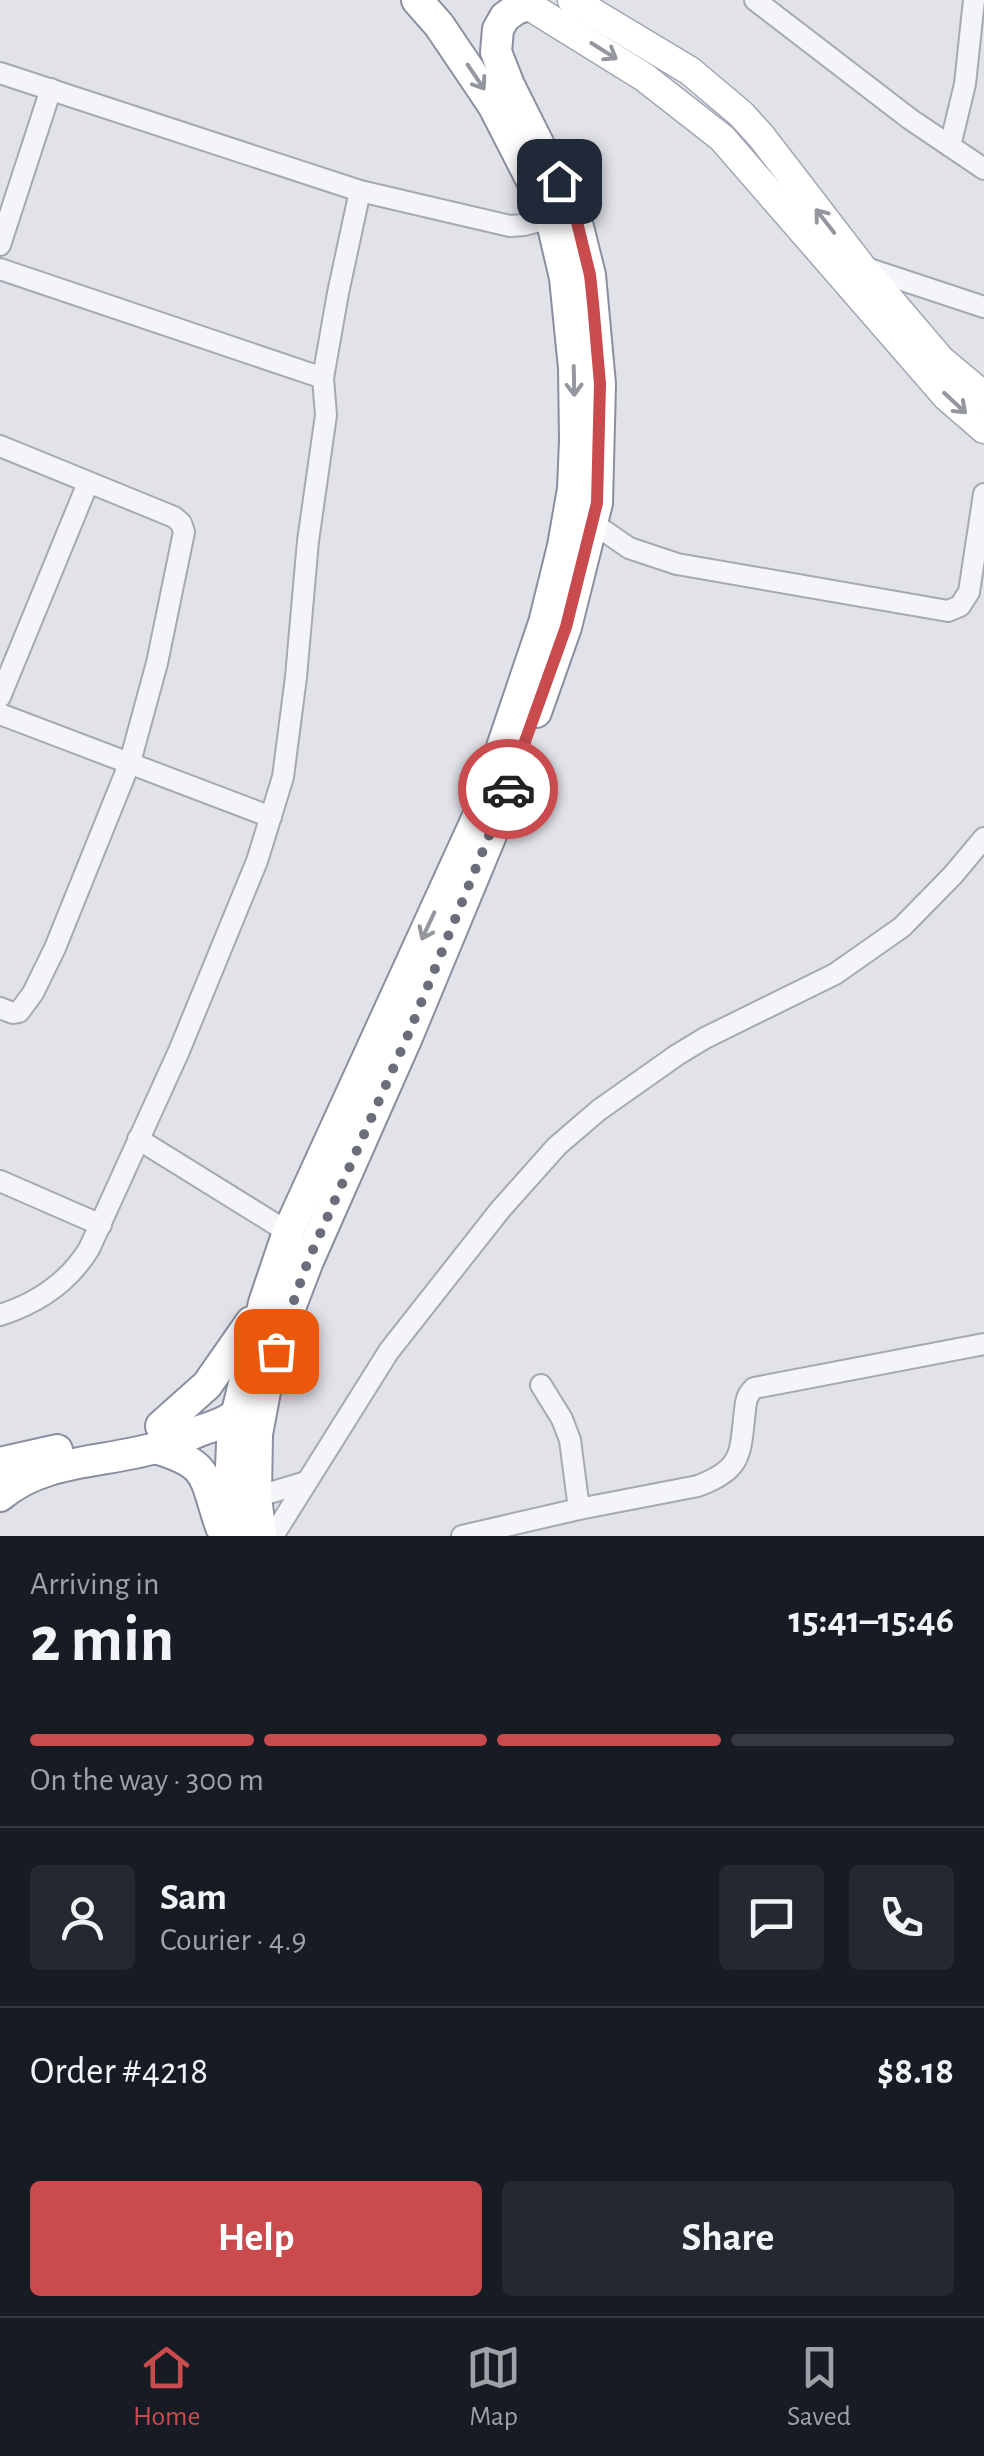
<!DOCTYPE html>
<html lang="en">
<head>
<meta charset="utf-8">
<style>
	body { margin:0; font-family:"Alegreya Sans",sans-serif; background:#242831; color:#f1f3f6; height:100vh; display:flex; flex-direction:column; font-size:38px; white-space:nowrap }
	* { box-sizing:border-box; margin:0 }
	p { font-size:32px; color:#9ea1a6 }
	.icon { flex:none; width:55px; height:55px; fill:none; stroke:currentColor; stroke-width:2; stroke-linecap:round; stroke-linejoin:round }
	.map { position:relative; height:1536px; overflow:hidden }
	.panel { display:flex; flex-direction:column; background:#171b24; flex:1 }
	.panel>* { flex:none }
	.pin { position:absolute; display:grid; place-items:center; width:85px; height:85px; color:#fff; margin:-42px; border-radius:20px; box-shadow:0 5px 15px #0006 }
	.courier { position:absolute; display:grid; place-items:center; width:100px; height:100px; margin:-50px; border:8px solid #c94b4e; border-radius:50%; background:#fff; color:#222; box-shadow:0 2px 12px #0007 }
	.head em { font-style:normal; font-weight:700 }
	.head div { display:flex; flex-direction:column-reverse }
	.head { display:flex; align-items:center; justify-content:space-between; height:170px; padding:0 30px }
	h1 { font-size:65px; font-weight:700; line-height:75px }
	.bar { display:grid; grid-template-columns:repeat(4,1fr); gap:15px 10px; align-content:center; height:120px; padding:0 30px }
	.bar i { height:12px; border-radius:8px; background:#363941 }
	.bar .current { background:#c94b4e }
	.bar p { grid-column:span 4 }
	.line { display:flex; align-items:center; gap:25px; padding:0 30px; border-top:2px solid #363941 }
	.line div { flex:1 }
	.round { display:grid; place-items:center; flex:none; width:105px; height:105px; border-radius:10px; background:#242831 }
	.cta { display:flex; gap:20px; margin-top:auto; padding:20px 30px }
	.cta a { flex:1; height:115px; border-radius:10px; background:#c94b4e; color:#fff; font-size:40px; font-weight:700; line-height:115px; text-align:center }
	.cta a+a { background:#242831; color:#f1f3f6 }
	.dock { display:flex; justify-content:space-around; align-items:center; height:140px; border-top:2px solid #363941; background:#171b24; font-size:28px; color:#9ea1a6 }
	.dock a { display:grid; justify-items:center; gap:5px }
	.dock .current { color:#c94b4e }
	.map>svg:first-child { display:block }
</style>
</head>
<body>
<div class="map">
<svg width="984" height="1536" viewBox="0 0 984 1536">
	<rect width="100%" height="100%" fill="#e1e3e9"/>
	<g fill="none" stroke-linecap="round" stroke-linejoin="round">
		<defs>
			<g id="minor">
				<polyline points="755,0 910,119 984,169"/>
				<polyline points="0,73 360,191 510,226 524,225 551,218"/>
				<polyline points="950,146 965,84 974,0"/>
				<polyline points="0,245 51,89"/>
				<polyline points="863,267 984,307"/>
				<path d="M0,269L323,378L326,415L308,541L296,677L283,777L257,861L179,1051L89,1249C68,1283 38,1303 0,1315"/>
				<polyline points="323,378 338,293 360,191"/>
				<polyline points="0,446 174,517 181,523 184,532 157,663 130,762 55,948 33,993 19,1012 13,1013 0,1008"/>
				<polyline points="593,523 629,548 677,564 948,611 960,606 969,592 984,494"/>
				<polyline points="0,697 88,483"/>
				<polyline points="0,714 271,817"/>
				<polyline points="138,1139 288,1232 295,1241"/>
				<polyline points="0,1181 101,1225"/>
				<polyline points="541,1385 562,1419 570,1440 579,1509"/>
				<polyline points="256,1497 306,1482"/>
				<polyline points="273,1536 389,1351 500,1210 557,1146 599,1110 677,1055 705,1038 835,974 902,927 953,875 984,838"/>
				<path d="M462,1536L579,1509L698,1486C743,1469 740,1454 745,1410C746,1400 747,1395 754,1388L984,1344"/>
			</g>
			<g id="major">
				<polyline points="520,0 644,77 722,138 947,397 984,429"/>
				<polyline points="572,0 690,71 741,114 761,136 861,266 941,360 984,396"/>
			</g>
			<g id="highway">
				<polyline points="529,5 516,9 505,17 498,29 496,52 509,85 576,219 590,275 600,384 597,503 566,627 536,712"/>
				<polyline points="161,1426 207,1385 251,1322"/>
				<path d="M155,1448C212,1465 203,1476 221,1527"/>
				<polyline points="0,1463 57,1450"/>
				<path d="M0,1496C43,1459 103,1463 155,1448C170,1444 185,1437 199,1431C218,1425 233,1420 246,1405"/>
				<polyline points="232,1536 230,1493 232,1443 236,1416 264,1303 288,1232 480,812 544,623 563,546 573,489 575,440 574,368 565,278 551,218 493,105 439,25 417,0"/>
				<polyline points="261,1536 256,1497 257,1434 267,1381 285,1321 308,1261 408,1035 491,835"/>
			</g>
		</defs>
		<!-- minor casing -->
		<use href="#minor" stroke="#a6a9b3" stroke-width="24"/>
		<!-- major casing -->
		<use href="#major" stroke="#a1a6b5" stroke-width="31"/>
		<!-- highway casing -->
		<use href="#highway" stroke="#898f9f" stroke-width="34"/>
		<!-- minor -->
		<use href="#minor" stroke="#f4f5f8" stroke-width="20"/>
		<!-- major -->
		<use href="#major" stroke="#fff" stroke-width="28"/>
		<!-- highway -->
		<use href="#highway" stroke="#fff" stroke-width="30"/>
	</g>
	<!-- one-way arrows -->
	<defs><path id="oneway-shaft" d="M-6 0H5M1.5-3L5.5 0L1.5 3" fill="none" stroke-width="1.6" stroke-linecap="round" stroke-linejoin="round" transform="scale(2.5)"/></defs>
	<g stroke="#9497a0">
		<use href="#oneway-shaft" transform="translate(604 51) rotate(32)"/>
		<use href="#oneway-shaft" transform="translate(476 77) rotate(56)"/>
		<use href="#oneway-shaft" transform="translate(825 221) rotate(-128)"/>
		<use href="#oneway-shaft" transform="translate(574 381) rotate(89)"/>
		<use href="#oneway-shaft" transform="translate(955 403) rotate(43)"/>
		<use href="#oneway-shaft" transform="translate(428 926) rotate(115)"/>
	</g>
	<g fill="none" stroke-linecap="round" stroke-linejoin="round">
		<!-- done -->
		<polyline stroke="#6a6e7b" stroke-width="10" stroke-dasharray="0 18" points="276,1351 308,1261 408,1035 508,789"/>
		<!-- route -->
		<polyline stroke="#c94b4e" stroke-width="12" points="508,789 566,627 597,503 600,384 593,303 590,275 576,218 559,181"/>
	</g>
</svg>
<div class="pin" style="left:276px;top:1351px;background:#ea580c"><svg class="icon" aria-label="bag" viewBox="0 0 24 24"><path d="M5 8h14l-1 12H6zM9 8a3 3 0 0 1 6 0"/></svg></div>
<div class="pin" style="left:559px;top:181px;background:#1f2937"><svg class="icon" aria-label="home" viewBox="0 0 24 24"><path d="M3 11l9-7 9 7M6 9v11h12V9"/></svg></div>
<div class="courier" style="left:508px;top:789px"><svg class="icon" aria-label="car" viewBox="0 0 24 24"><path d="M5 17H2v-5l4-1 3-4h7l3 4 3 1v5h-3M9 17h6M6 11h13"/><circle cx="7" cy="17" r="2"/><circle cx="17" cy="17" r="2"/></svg></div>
</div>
<section class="panel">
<div class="head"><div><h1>2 min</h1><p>Arriving in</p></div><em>15:41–15:46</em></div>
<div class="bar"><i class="current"></i><i class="current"></i><i class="current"></i><i></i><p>On the way · 300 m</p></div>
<div class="line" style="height:180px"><a class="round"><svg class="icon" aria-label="person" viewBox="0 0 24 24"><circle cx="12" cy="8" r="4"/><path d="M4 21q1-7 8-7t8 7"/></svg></a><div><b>Sam</b><p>Courier · 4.9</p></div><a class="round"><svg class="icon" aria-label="chat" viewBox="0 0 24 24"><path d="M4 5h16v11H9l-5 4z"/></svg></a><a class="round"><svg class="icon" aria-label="phone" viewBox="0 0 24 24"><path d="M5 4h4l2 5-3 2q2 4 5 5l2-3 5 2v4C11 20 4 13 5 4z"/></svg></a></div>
<div class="line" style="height:130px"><div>Order #4218</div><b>$8.18</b></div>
<div class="cta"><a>Help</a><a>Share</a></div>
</section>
<nav class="dock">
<a class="current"><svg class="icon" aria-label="home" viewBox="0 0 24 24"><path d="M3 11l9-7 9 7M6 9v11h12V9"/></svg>Home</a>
<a><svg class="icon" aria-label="map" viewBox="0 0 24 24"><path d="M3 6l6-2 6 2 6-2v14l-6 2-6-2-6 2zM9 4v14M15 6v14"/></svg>Map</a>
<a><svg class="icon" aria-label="saved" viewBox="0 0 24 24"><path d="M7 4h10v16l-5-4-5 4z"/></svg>Saved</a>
</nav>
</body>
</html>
